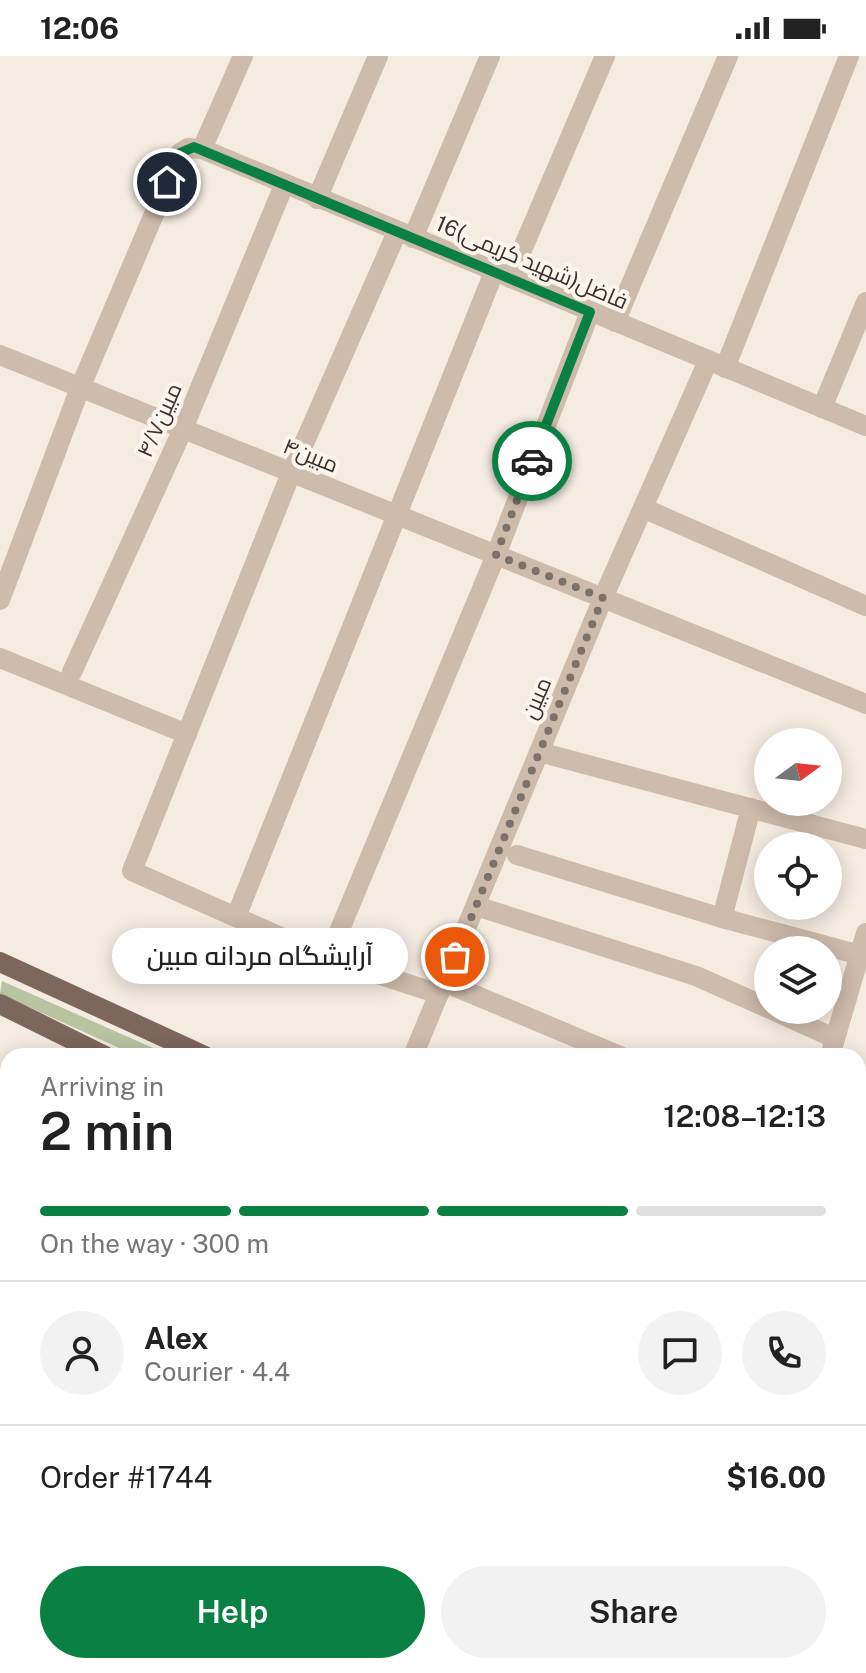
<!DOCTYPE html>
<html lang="en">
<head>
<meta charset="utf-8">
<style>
	body { margin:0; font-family:"Public Sans",Cairo,sans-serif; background:#f2f2f2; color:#222; height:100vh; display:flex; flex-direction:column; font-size:30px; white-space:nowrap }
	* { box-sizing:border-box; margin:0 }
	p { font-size:26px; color:#767676 }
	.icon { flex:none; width:44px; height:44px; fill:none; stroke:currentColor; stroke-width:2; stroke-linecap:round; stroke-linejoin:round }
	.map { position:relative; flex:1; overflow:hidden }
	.panel { position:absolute; left:0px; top:992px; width:866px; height:626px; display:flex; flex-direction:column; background:#fff; border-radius:24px 24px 0 0; box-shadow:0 4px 20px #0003 }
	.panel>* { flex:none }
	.needle { width:52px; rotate:75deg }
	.tools { position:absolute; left:754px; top:672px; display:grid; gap:16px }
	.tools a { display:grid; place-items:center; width:88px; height:88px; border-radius:50%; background:#fff; box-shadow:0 4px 20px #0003; font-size:40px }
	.pin { position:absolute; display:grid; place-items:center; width:68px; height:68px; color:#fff; margin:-34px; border:4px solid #fff; border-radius:50%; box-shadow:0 2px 8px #0007 }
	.courier { position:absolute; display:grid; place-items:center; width:80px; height:80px; margin:-40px; border:6px solid #0b8043; border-radius:50%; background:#fff; color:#222; box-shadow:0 2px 10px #0007 }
	.bubble { position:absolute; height:56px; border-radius:28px; background:#fff; box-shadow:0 4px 20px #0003; font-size:26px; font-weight:600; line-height:56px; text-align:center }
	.headline em { font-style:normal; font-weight:600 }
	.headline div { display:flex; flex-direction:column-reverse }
	.headline { display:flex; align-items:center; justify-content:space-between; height:136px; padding:0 40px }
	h1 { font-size:52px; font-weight:600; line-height:60px }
	.bar { display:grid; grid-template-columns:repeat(4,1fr); gap:12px 8px; align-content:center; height:96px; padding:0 40px }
	.bar i { height:10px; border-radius:6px; background:#e0e0e0 }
	.bar .current { background:#0b8043 }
	.bar p { grid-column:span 4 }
	.line { display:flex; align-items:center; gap:20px; padding:0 40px; border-top:2px solid #e0e0e0 }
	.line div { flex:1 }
	.round { display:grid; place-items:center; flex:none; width:84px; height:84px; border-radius:42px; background:#f2f2f2 }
	.cta { display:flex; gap:16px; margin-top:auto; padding:16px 40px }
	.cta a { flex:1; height:92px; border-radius:48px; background:#0b8043; color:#fff; font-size:32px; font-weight:600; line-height:92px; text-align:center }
	.cta a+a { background:#f2f2f2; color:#222 }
	.status { display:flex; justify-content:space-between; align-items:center; height:56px; padding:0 40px; background:#fff; direction:ltr }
	.status svg { height:22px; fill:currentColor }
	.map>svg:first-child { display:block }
</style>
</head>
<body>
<div class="status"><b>12:06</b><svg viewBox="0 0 49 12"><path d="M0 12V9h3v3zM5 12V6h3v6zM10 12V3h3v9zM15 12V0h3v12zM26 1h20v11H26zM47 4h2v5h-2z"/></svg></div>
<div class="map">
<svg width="866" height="1617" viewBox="0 0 866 1617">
	<rect width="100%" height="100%" fill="#f4ebe1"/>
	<!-- green -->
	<polygon fill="#b8c4a0" points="2,925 171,1000 137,1000 0,938"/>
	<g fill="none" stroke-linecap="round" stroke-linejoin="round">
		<!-- minor -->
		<g stroke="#cdbbac" stroke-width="20">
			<polyline points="202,93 243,0"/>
			<polyline points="317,143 378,0"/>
			<polyline points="397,176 291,417 132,815 328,902 439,938"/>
			<polyline points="413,182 490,0"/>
			<polyline points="510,222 605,0"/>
			<polyline points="615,266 728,0"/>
			<polyline points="0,299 866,648"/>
			<polyline points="725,312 849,0"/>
			<polyline points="822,352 866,246"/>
			<polyline points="643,452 866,550"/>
			<polyline points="0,544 80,332 180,97 188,92 202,93 866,370"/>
			<polyline points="0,602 187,678"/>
			<polyline points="72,616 183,373 284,129"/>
			<polyline points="539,696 866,783"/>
			<polyline points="517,799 722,862 860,899"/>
			<polyline points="476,850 696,920 768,952"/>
			<polyline points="236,861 494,216"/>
			<polyline points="722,862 751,752"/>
			<polyline points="328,902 496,499 590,256"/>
			<polyline points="444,926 620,1000"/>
			<polyline points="772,954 834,982"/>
			<polyline points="413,1000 603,542 708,305"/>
			<polyline points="830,1000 866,877"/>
			<polyline points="858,1061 866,1065"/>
			<polyline points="0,1154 8,1135"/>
			<polyline points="858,1176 866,1180"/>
			<polyline points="0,1228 8,1232"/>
			<polyline points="858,1239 866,1242"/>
			<polyline points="0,1291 8,1294"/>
			<polyline points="858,1360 866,1363"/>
			<polyline points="0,1393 8,1396"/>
			<polyline points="0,1441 8,1422"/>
			<polyline points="858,1479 866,1482"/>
			<polyline points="858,1558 866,1546"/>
			<polyline points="858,1588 866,1593"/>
			<polyline points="510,1610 527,1617"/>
			<polyline points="607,1610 619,1617"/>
			<polyline points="723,1610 730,1614 732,1610"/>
			<polyline points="41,1617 44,1610"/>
			<polyline points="111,1617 114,1610"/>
			<polyline points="218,1617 221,1610"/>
			<polyline points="288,1617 291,1610"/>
			<polyline points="402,1617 404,1610"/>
		</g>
		<!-- major -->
		<g stroke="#7d675c" stroke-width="20">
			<polyline points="0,906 205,1000"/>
			<polyline points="0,948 105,1000"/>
			<polyline points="858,1277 866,1281"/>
			<polyline points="858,1333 866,1336"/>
		</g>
	</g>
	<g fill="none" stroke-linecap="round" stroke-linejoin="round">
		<!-- done -->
		<polyline stroke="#7c716b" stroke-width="8" stroke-dasharray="0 14.4" points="455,901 603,542 496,499 532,405"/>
		<!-- route -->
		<polyline stroke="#0b8043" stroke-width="10" points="167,126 180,97 194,91 590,256 532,405"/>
	</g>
	<g text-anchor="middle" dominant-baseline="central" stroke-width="8" stroke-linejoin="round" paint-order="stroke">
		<!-- street labels -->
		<g font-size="22" fill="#3b302b" stroke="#fbf5ee">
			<text transform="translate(532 206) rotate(23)">16فاضل(شهید کریمی)</text>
			<text transform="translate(159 364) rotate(-66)">۴/۷مبین</text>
			<text transform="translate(311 399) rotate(22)">۴مبین</text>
			<text transform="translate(536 642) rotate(-67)">مبین</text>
		</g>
	</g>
</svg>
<div class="tools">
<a><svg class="needle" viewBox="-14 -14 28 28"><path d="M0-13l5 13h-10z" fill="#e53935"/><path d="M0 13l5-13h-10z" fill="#767676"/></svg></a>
<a><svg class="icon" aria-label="locate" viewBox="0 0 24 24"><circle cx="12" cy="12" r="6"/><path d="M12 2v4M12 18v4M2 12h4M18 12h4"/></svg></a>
<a><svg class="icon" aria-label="layers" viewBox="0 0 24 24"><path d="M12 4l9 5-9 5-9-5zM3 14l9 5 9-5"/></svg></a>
</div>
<div class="pin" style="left:455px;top:901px;background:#ea580c"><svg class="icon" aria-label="bag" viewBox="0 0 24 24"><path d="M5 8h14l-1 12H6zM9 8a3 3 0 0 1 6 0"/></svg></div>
<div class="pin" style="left:167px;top:126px;background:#1f2937"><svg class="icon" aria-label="home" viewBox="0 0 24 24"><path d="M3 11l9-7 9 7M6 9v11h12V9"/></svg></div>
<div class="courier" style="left:532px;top:405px"><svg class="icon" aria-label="car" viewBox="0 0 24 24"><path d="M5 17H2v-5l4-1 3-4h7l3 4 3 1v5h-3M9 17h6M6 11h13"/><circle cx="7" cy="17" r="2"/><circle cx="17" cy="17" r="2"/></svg></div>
<div class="bubble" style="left:112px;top:872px;width:296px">آرایشگاه مردانه مبین</div>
<section class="panel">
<div class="headline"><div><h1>2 min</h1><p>Arriving in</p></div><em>12:08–12:13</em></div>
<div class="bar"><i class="current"></i><i class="current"></i><i class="current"></i><i></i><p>On the way · 300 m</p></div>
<div class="line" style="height:144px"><a class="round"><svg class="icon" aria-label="person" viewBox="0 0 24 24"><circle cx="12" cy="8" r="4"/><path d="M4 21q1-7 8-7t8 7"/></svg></a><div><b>Alex</b><p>Courier · 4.4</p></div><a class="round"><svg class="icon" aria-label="chat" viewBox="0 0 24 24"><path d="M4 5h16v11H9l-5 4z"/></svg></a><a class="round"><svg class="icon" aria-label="phone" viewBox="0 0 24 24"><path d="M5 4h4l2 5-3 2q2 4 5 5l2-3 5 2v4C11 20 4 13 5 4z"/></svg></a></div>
<div class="line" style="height:104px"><div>Order #1744</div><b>$16.00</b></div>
<div class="cta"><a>Help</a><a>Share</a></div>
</section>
</div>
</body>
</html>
